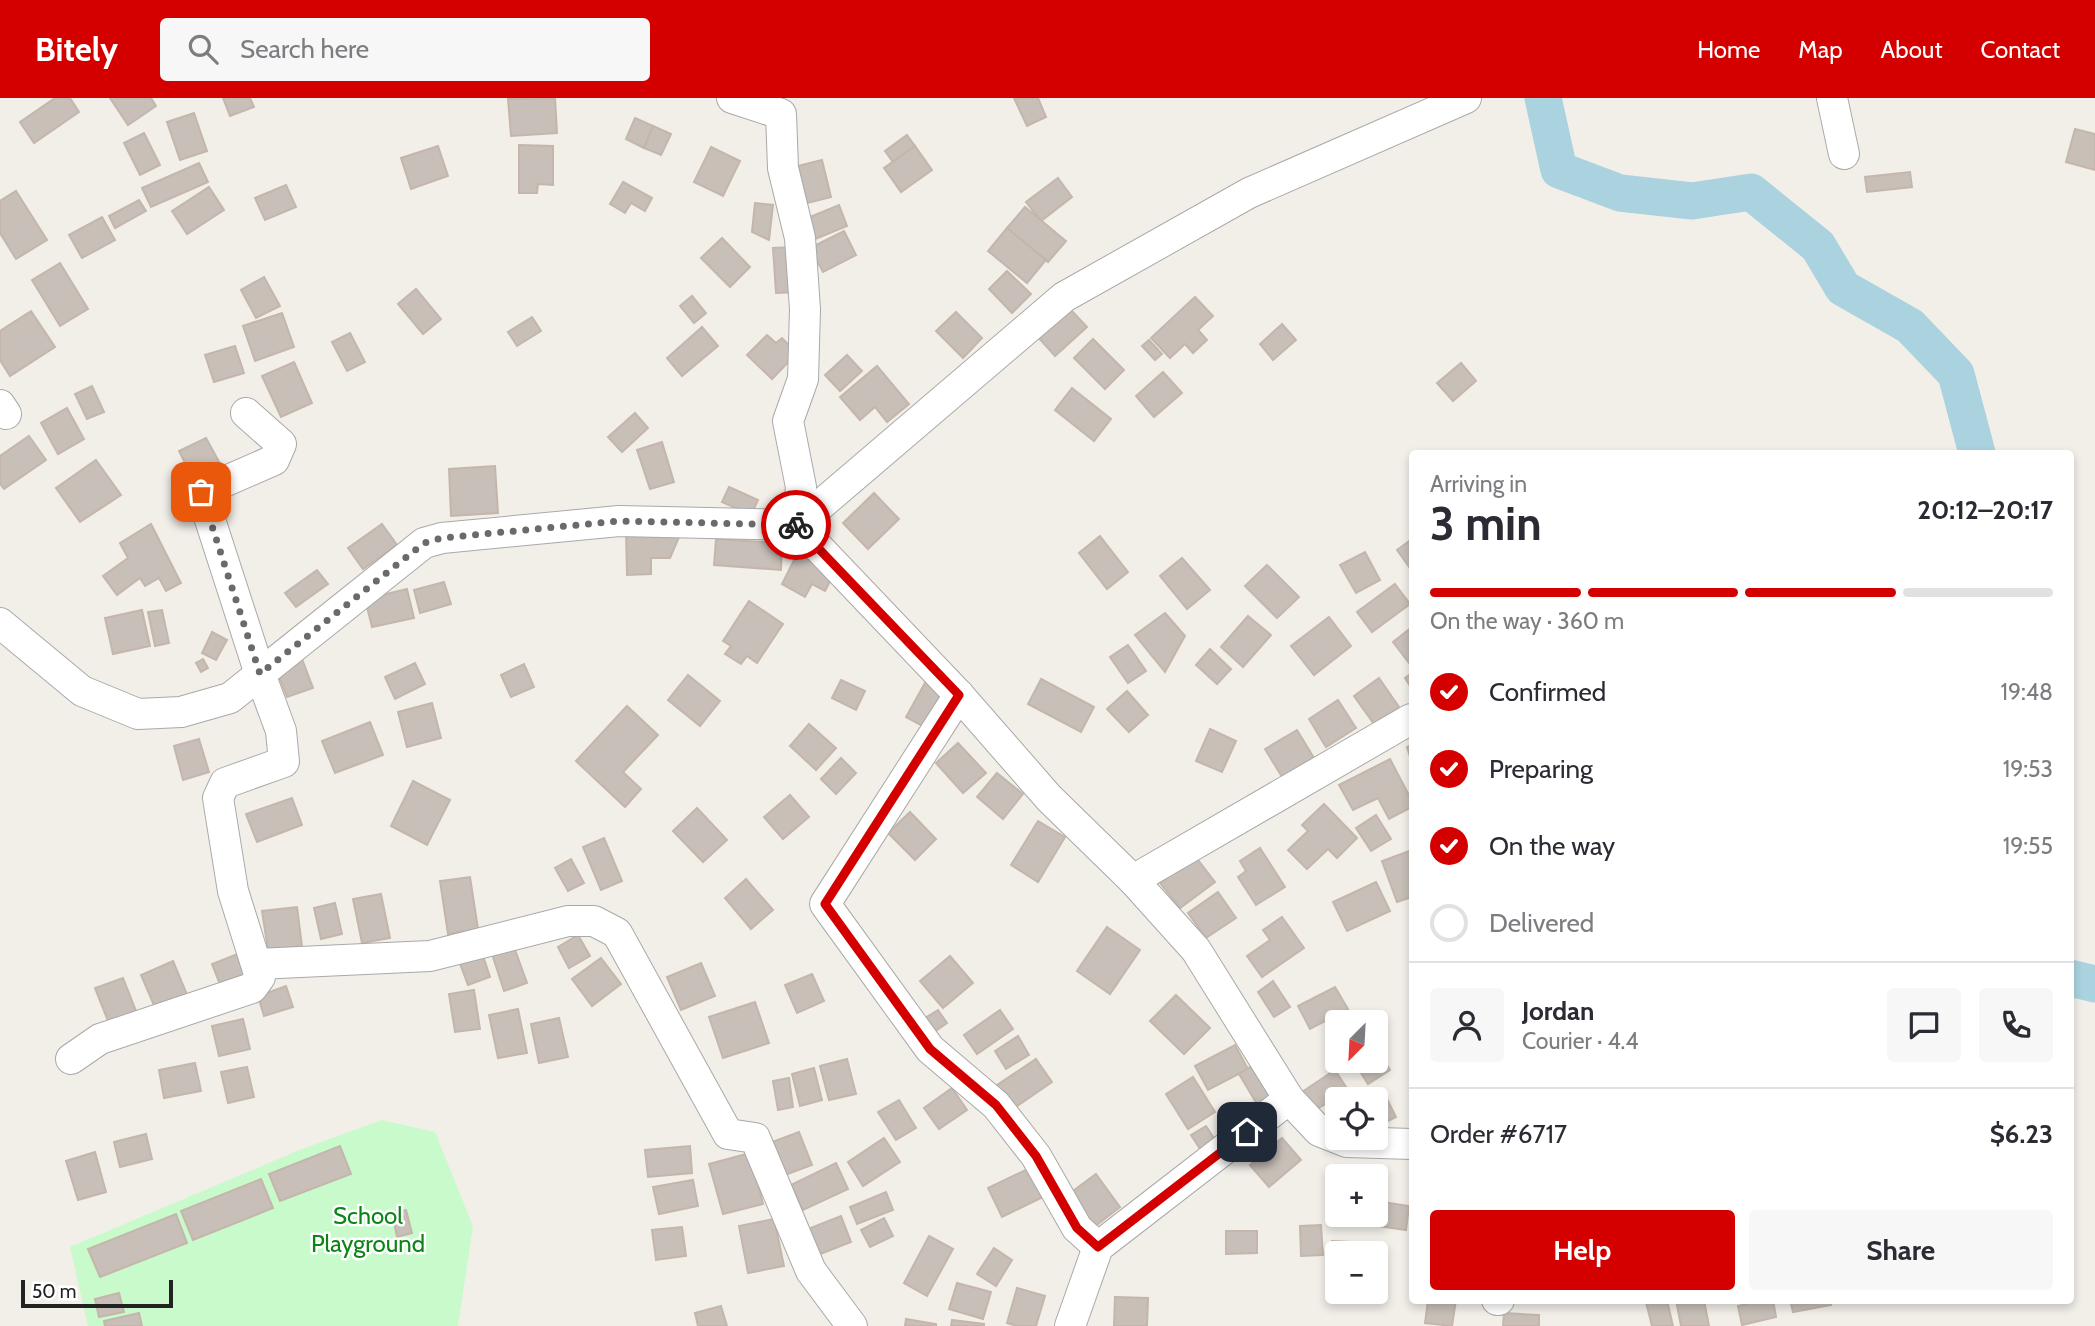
<!DOCTYPE html>
<html lang="en">
<head>
<meta charset="utf-8">
<style>
	body { margin:0; font-family:Cabin,sans-serif; background:#f7f7f7; color:#2b2b33; height:100vh; display:flex; flex-direction:column; font-size:26px; white-space:nowrap }
	* { box-sizing:border-box; margin:0 }
	p { font-size:23px; color:#7c7c81 }
	.icon { flex:none; width:38px; height:38px; fill:none; stroke:currentColor; stroke-width:2; stroke-linecap:round; stroke-linejoin:round }
	.map { position:relative; flex:1; overflow:hidden }
	.details { position:absolute; left:1409px; top:352px; width:665px; height:854px; display:flex; flex-direction:column; background:#fff; border-radius:7px; box-shadow:0 4px 10px #0003 }
	.details>* { flex:none }
	.needle { width:46px; rotate:204deg }
	.controls { position:absolute; left:1325px; top:912px; display:grid; gap:14px }
	.controls a { display:grid; place-items:center; width:63px; height:63px; border-radius:7px; background:#fff; box-shadow:0 4px 10px #0003; font-size:35px }
	.scale { position:absolute; left:21px; bottom:18px; width:152px; box-sizing:border-box; padding-left:7px; border:4px solid #222; border-top:0; font-size:19px; line-height:24px; white-space:nowrap; color:#222; -webkit-text-stroke:5px #fff; paint-order:stroke }
	.pin { position:absolute; display:grid; place-items:center; width:60px; height:60px; color:#fff; margin:-30px; border-radius:14px; box-shadow:0 4px 10px #0006 }
	.courier { position:absolute; display:grid; place-items:center; width:70px; height:70px; margin:-35px; border:5px solid #d40000; border-radius:50%; background:#fff; color:#222; box-shadow:0 2px 9px #0007 }
	.head em { font-style:normal; font-weight:700 }
	.head div { display:flex; flex-direction:column-reverse }
	.head { display:flex; align-items:center; justify-content:space-between; height:119px; padding:0 21px }
	h1 { font-size:46px; font-weight:700; line-height:52px }
	.bar { display:grid; grid-template-columns:repeat(4,1fr); gap:10px 7px; align-content:center; height:84px; padding:0 21px }
	.bar i { height:9px; border-radius:5px; background:#e1e1e2 }
	.bar .on { background:#d40000 }
	.bar p { grid-column:span 4 }
	.line { display:flex; align-items:center; gap:18px; padding:0 21px; border-top:2px solid #e1e1e2 }
	.line div { flex:1 }
	.round { display:grid; place-items:center; flex:none; width:74px; height:74px; border-radius:7px; background:#f7f7f7 }
	ol { padding:0 21px; list-style:none }
	li { display:flex; align-items:center; gap:21px; height:77px }
	li p { margin-inline-start:auto }
	li .icon { padding:7px; border-radius:50%; background:#d40000; color:#fff; stroke-width:4 }
	li:last-child { color:#7c7c81 }
	li i { width:38px; height:38px; border:4px solid #e1e1e2; border-radius:50% }
	.primary-button { display:flex; gap:14px; margin-top:auto; padding:14px 21px }
	.primary-button a { flex:1; height:80px; border-radius:7px; background:#d40000; color:#fff; font-size:28px; font-weight:700; line-height:80px; text-align:center }
	.primary-button a+a { background:#f7f7f7; color:#2b2b33 }
	header { display:flex; align-items:center; gap:42px; box-sizing:border-box; height:98px; padding:0 35px; background:#d40000; color:#fff }
	header strong { font-size:33px }
	nav { display:flex; gap:38px; margin-inline-start:auto; font-size:24px }
	.search { width:490px; height:63px; background:#f7f7f7; display:flex; align-items:center; gap:18px; box-sizing:border-box; padding:0 24px; border-radius:7px; color:#7c7c81; font-size:26px }
	.map>svg:first-child { display:block }
</style>
</head>
<body>
<header>
<strong>Bitely</strong>
<div class="search"><svg class="icon" aria-label="search" viewBox="0 0 24 24"><circle cx="10" cy="10" r="6"/><path d="M15 15l6 6"/></svg>Search here</div>
<nav><a>Home</a><a>Map</a><a>About</a><a>Contact</a></nav>
</header>
<div class="map">
<svg width="2095" height="1228" viewBox="0 0 2095 1228">
	<rect width="100%" height="100%" fill="#f2efe9"/>
	<!-- park -->
	<polygon fill="#c8facc" points="382,1022 435,1034 473,1128 458,1228 88,1228 70,1149 302,1051"/>
	<g fill="none" stroke-linecap="round" stroke-linejoin="round">
		<!-- river -->
		<g stroke="#aad3df" stroke-width="37">
			<polyline points="1543,0 1559,72 1620,95 1692,103 1751,94 1818,148 1843,190 1910,228 1956,276 1977,355"/>
			<polyline points="2070,880 2095,886"/>
		</g>
	</g>
	<!-- building -->
	<g fill="#c7bfb8" stroke="#c4b6ab" stroke-width="2">
		<polygon points="55,0 70,0 79,14 34,45 20,24"/>
		<polygon points="110,0 151,0 156,8 128,27"/>
		<polygon points="223,0 250,0 254,9 230,18"/>
		<polygon points="555,0 557,35 511,38 508,1"/>
		<polygon points="1014,0 1038,0 1046,19 1027,28"/>
		<polygon points="194,15 207,53 180,62 167,24"/>
		<polygon points="635,20 653,28 644,50 626,41"/>
		<polygon points="653,28 671,36 661,57 644,50"/>
		<polygon points="2075,31 2095,36 2095,72 2066,64"/>
		<polygon points="144,35 160,67 140,77 124,45"/>
		<polygon points="907,37 915,48 893,64 885,53"/>
		<polygon points="519,47 553,48 553,87 538,86 537,95 519,95"/>
		<polygon points="438,48 448,78 411,91 401,60"/>
		<polygon points="915,48 932,72 901,94 884,70"/>
		<polygon points="711,49 740,63 723,98 694,84"/>
		<polygon points="822,62 831,99 807,105 798,68"/>
		<polygon points="199,65 208,84 151,109 142,90"/>
		<polygon points="1910,74 1912,89 1867,94 1865,79"/>
		<polygon points="1058,80 1072,99 1041,123 1026,104"/>
		<polygon points="623,84 652,100 645,113 631,105 625,115 610,106"/>
		<polygon points="286,87 296,109 265,122 255,100"/>
		<polygon points="209,89 224,112 187,136 172,113"/>
		<polygon points="16,93 47,142 16,161 0,135 0,103"/>
		<polygon points="139,102 146,113 115,130 109,118"/>
		<polygon points="755,105 773,107 769,142 752,134"/>
		<polygon points="839,107 847,128 813,142 805,121"/>
		<polygon points="1025,109 1066,143 1048,164 1007,130"/>
		<polygon points="102,119 115,142 82,160 69,137"/>
		<polygon points="1007,130 1046,162 1027,185 988,153"/>
		<polygon points="844,133 856,157 823,174 810,150"/>
		<polygon points="722,140 750,169 730,189 701,160"/>
		<polygon points="795,149 798,194 776,195 773,150"/>
		<polygon points="60,165 88,211 60,228 32,182"/>
		<polygon points="1007,173 1031,196 1012,215 989,191"/>
		<polygon points="264,179 280,208 256,220 241,192"/>
		<polygon points="416,191 441,221 423,236 398,206"/>
		<polygon points="692,198 706,215 694,225 680,208"/>
		<polygon points="1195,199 1213,218 1198,232 1207,242 1193,255 1185,246 1170,260 1151,240"/>
		<polygon points="1070,211 1087,229 1055,258 1038,239"/>
		<polygon points="31,213 55,249 10,278 0,262 0,233"/>
		<polygon points="956,214 982,240 963,260 936,233"/>
		<polygon points="282,215 294,249 255,263 243,228"/>
		<polygon points="532,219 541,233 517,248 508,234"/>
		<polygon points="1282,226 1296,242 1273,262 1260,246"/>
		<polygon points="702,229 718,248 682,278 667,260"/>
		<polygon points="350,235 365,264 347,273 332,244"/>
		<polygon points="767,237 776,245 782,240 797,255 772,281 747,257"/>
		<polygon points="1093,241 1124,272 1105,291 1074,260"/>
		<polygon points="1149,242 1162,256 1155,262 1142,248"/>
		<polygon points="235,248 244,275 214,284 205,257"/>
		<polygon points="847,257 862,273 840,293 825,277"/>
		<polygon points="294,264 312,305 281,319 262,278"/>
		<polygon points="1461,265 1476,283 1453,303 1437,285"/>
		<polygon points="877,268 909,306 887,324 875,309 860,322 840,299"/>
		<polygon points="1163,274 1182,295 1154,319 1136,298"/>
		<polygon points="92,288 104,314 87,321 75,296"/>
		<polygon points="1072,290 1111,321 1094,343 1055,312"/>
		<polygon points="67,310 84,341 58,356 41,325"/>
		<polygon points="635,315 648,330 622,354 608,339"/>
		<polygon points="29,338 46,362 4,391 0,386 0,358"/>
		<polygon points="206,340 223,371 195,385 179,353"/>
		<polygon points="662,344 674,384 650,391 637,352"/>
		<polygon points="96,362 121,397 80,424 56,390"/>
		<polygon points="495,368 498,415 451,418 449,371"/>
		<polygon points="729,389 758,402 751,417 722,404"/>
		<polygon points="874,395 899,421 868,451 843,425"/>
		<polygon points="151,426 181,485 166,493 159,480 145,488 140,480 117,497 103,478 128,460 120,445"/>
		<polygon points="382,426 397,447 363,471 348,450"/>
		<polygon points="682,432 670,460 651,460 651,476 627,477 626,433"/>
		<polygon points="1100,438 1128,474 1107,491 1079,455"/>
		<polygon points="716,441 782,445 781,472 714,467"/>
		<polygon points="1412,441 1412,473 1397,452"/>
		<polygon points="1365,454 1380,482 1356,495 1340,467"/>
		<polygon points="797,456 834,476 825,493 812,486 805,499 782,486"/>
		<polygon points="1182,460 1210,492 1187,511 1160,478"/>
		<polygon points="1267,467 1299,499 1277,520 1245,488"/>
		<polygon points="317,472 328,486 296,509 285,495"/>
		<polygon points="444,484 451,506 420,515 414,492"/>
		<polygon points="1395,486 1410,506 1372,534 1357,514"/>
		<polygon points="407,491 414,520 372,529 365,501"/>
		<polygon points="749,503 783,526 757,565 747,558 741,566 725,556 731,548 723,543"/>
		<polygon points="142,512 150,548 113,556 105,520"/>
		<polygon points="162,512 169,545 155,548 148,514"/>
		<polygon points="1165,515 1185,538 1165,574 1135,537"/>
		<polygon points="1248,518 1271,537 1243,569 1221,549"/>
		<polygon points="1329,519 1351,548 1314,577 1291,548"/>
		<polygon points="1412,529 1412,562 1409,565 1393,544"/>
		<polygon points="212,534 227,542 216,562 202,555"/>
		<polygon points="1128,547 1146,573 1128,585 1110,559"/>
		<polygon points="1210,551 1231,571 1217,586 1196,567"/>
		<polygon points="203,561 208,570 201,574 196,565"/>
		<polygon points="302,561 313,590 287,599 276,571"/>
		<polygon points="415,565 425,586 395,601 385,579"/>
		<polygon points="524,566 534,589 511,599 501,577"/>
		<polygon points="1412,575 1412,591 1405,580"/>
		<polygon points="688,577 720,603 700,628 668,602"/>
		<polygon points="1379,580 1399,609 1374,626 1354,598"/>
		<polygon points="1041,581 1094,609 1081,634 1028,606"/>
		<polygon points="841,582 865,593 856,612 832,600"/>
		<polygon points="926,583 950,596 930,632 906,619"/>
		<polygon points="1127,593 1148,617 1129,634 1107,611"/>
		<polygon points="1338,602 1356,630 1326,649 1309,621"/>
		<polygon points="432,605 441,640 407,649 398,614"/>
		<polygon points="627,608 658,637 623,674 641,691 625,709 576,663"/>
		<polygon points="370,624 383,657 335,675 322,643"/>
		<polygon points="809,626 836,650 816,672 790,648"/>
		<polygon points="1210,631 1236,643 1222,674 1196,663"/>
		<polygon points="1297,632 1314,660 1282,679 1265,651"/>
		<polygon points="199,641 209,674 183,682 174,648"/>
		<polygon points="958,645 986,675 963,695 936,665"/>
		<polygon points="1412,647 1412,665 1407,649"/>
		<polygon points="841,660 856,675 836,696 821,681"/>
		<polygon points="1390,661 1412,703 1412,709 1389,721 1378,700 1353,712 1339,687"/>
		<polygon points="997,675 1023,696 1003,721 977,699"/>
		<polygon points="413,683 450,702 427,747 391,728"/>
		<polygon points="790,697 809,719 783,741 764,719"/>
		<polygon points="292,700 302,727 257,744 246,716"/>
		<polygon points="1324,706 1357,740 1337,760 1328,751 1307,771 1288,752 1308,733 1302,727"/>
		<polygon points="697,710 727,742 703,764 673,733"/>
		<polygon points="910,714 936,741 915,762 888,735"/>
		<polygon points="1376,717 1391,741 1371,753 1356,730"/>
		<polygon points="1038,723 1065,739 1038,784 1011,767"/>
		<polygon points="604,740 622,783 601,792 583,749"/>
		<polygon points="1260,750 1285,789 1256,807 1238,779 1246,773 1240,763"/>
		<polygon points="1412,752 1412,799 1397,804 1382,763"/>
		<polygon points="1195,758 1215,784 1180,810 1160,785"/>
		<polygon points="571,761 584,785 568,793 555,770"/>
		<polygon points="470,779 478,831 448,836 440,783"/>
		<polygon points="746,781 773,812 751,831 725,800"/>
		<polygon points="1376,784 1390,813 1347,833 1333,804"/>
		<polygon points="1218,794 1236,820 1206,840 1188,815"/>
		<polygon points="381,796 390,840 362,845 353,801"/>
		<polygon points="335,805 342,836 321,841 314,810"/>
		<polygon points="297,809 302,848 268,852 262,813"/>
		<polygon points="1282,819 1304,850 1262,879 1247,858 1270,842 1263,832"/>
		<polygon points="1107,829 1140,852 1110,896 1077,873"/>
		<polygon points="578,837 590,858 569,870 558,849"/>
		<polygon points="514,849 527,885 504,893 492,856"/>
		<polygon points="240,855 250,878 221,889 212,866"/>
		<polygon points="482,855 490,879 468,887 459,863"/>
		<polygon points="950,858 973,885 943,910 920,883"/>
		<polygon points="601,860 621,886 592,908 572,881"/>
		<polygon points="173,863 188,899 156,912 141,877"/>
		<polygon points="701,865 715,898 681,912 667,879"/>
		<polygon points="812,876 824,903 797,915 785,887"/>
		<polygon points="123,880 136,913 108,923 95,890"/>
		<polygon points="1273,883 1290,909 1274,919 1258,894"/>
		<polygon points="286,888 293,909 264,918 258,898"/>
		<polygon points="1335,889 1348,911 1310,931 1298,908"/>
		<polygon points="474,892 480,931 455,934 449,896"/>
		<polygon points="1176,897 1210,930 1184,956 1150,923"/>
		<polygon points="755,904 769,945 723,960 709,919"/>
		<polygon points="518,911 527,955 498,960 489,917"/>
		<polygon points="938,912 947,925 934,934 925,920"/>
		<polygon points="1000,912 1013,931 977,956 964,937"/>
		<polygon points="559,920 568,959 539,965 531,926"/>
		<polygon points="243,921 250,951 219,958 212,928"/>
		<polygon points="1018,938 1029,957 1006,971 995,953"/>
		<polygon points="1235,947 1248,971 1208,992 1195,968"/>
		<polygon points="1376,949 1390,972 1368,986 1353,962 1376,962"/>
		<polygon points="847,961 856,996 829,1002 820,968"/>
		<polygon points="1036,961 1052,984 1010,1013 994,989"/>
		<polygon points="195,965 201,993 164,1000 159,972"/>
		<polygon points="1255,966 1276,1001 1260,1011 1239,976"/>
		<polygon points="247,969 254,999 228,1005 221,974"/>
		<polygon points="814,970 822,1002 800,1008 792,976"/>
		<polygon points="1335,972 1348,992 1314,1013 1302,994"/>
		<polygon points="1193,979 1215,1014 1188,1031 1166,996"/>
		<polygon points="789,980 793,1009 778,1012 773,983"/>
		<polygon points="952,990 967,1012 939,1031 924,1010"/>
		<polygon points="1383,993 1396,1019 1376,1029 1376,1001 1368,1001"/>
		<polygon points="899,1002 916,1030 896,1042 878,1014"/>
		<polygon points="1206,1028 1219,1048 1204,1057 1191,1037"/>
		<polygon points="799,1034 812,1067 785,1077 772,1044"/>
		<polygon points="146,1036 152,1061 120,1069 114,1044"/>
		<polygon points="884,1040 900,1064 863,1088 848,1064"/>
		<polygon points="1282,1040 1301,1062 1269,1089 1250,1067"/>
		<polygon points="340,1048 351,1076 280,1103 269,1076"/>
		<polygon points="690,1048 692,1075 648,1079 645,1052"/>
		<polygon points="95,1054 106,1094 78,1102 66,1063"/>
		<polygon points="750,1055 763,1106 723,1116 709,1066"/>
		<polygon points="836,1065 848,1091 803,1112 791,1087"/>
		<polygon points="1030,1070 1043,1099 1002,1119 988,1090"/>
		<polygon points="1096,1076 1120,1109 1094,1129 1069,1096"/>
		<polygon points="261,1081 273,1110 193,1142 181,1113"/>
		<polygon points="693,1082 698,1108 659,1116 653,1089"/>
		<polygon points="886,1094 893,1112 857,1126 850,1109"/>
		<polygon points="1376,1103 1409,1108 1406,1132 1364,1126 1366,1116 1376,1116"/>
		<polygon points="406,1112 412,1135 397,1139 392,1114"/>
		<polygon points="176,1116 187,1145 100,1179 88,1151"/>
		<polygon points="841,1118 851,1144 813,1159 803,1133"/>
		<polygon points="884,1120 893,1138 870,1149 861,1132"/>
		<polygon points="774,1121 784,1168 748,1175 739,1128"/>
		<polygon points="1321,1127 1323,1157 1301,1158 1300,1128"/>
		<polygon points="682,1129 686,1158 656,1162 652,1132"/>
		<polygon points="1226,1133 1257,1133 1257,1155 1226,1156"/>
		<polygon points="929,1138 953,1151 927,1198 904,1185"/>
		<polygon points="1332,1143 1351,1144 1350,1155 1337,1155 1337,1173 1329,1173"/>
		<polygon points="994,1150 1012,1162 996,1188 977,1176"/>
		<polygon points="957,1185 991,1194 983,1221 949,1211"/>
		<polygon points="1017,1190 1045,1198 1036,1228 1017,1228 1007,1225"/>
		<polygon points="119,1195 124,1214 99,1219 95,1201"/>
		<polygon points="1115,1199 1148,1200 1147,1228 1114,1228"/>
		<polygon points="1428,1202 1456,1202 1452,1228 1425,1225"/>
		<polygon points="1654,1202 1667,1202 1673,1228 1652,1228 1646,1204"/>
		<polygon points="1676,1202 1704,1202 1709,1228 1681,1228"/>
		<polygon points="1763,1202 1773,1202 1776,1219 1742,1227 1738,1208"/>
		<polygon points="1790,1202 1830,1202 1831,1207 1793,1214"/>
		<polygon points="721,1208 727,1228 698,1228 695,1215"/>
		<polygon points="139,1215 142,1228 105,1228 104,1223"/>
		<polygon points="1504,1215 1539,1217 1539,1228 1503,1228"/>
		<polygon points="906,1221 936,1226 936,1228 905,1228"/>
		<polygon points="952,1222 984,1226 984,1228 951,1228"/>
	</g>
	<g fill="none" stroke-linecap="round" stroke-linejoin="round">
		<defs>
			<g id="minor">
				<polyline points="732,0 781,16 783,70 800,140 805,211 803,281 788,323 801,389 797,427 959,597 1049,700 1133,782 1196,852 1289,1001 1319,1033 1347,1044 1412,1046"/>
				<polyline points="1832,0 1844,56"/>
				<polyline points="0,307 6,316"/>
				<polyline points="0,525 82,593 138,616 181,614 230,600 424,445 442,440 619,423 797,427 1064,199 1249,95 1466,0"/>
				<polyline points="959,597 825,806 930,951 996,1007 1036,1058 1077,1130 1098,1149"/>
				<polyline points="1133,782 1411,621"/>
				<polyline points="257,866 430,858 568,823 594,823 617,835 728,1036 755,1040 811,1173 852,1228"/>
				<polyline points="71,961 100,941 252,890 260,879 233,793 218,700 225,685 284,664 281,633 260,576 201,394 274,362 281,346 246,315"/>
				<polyline points="1497,1202 1499,1202"/>
				<polyline points="1070,1228 1098,1149 1289,1001"/>
			</g>
		</defs>
		<!-- minor casing -->
		<use href="#minor" stroke="#a9a9a9" stroke-width="32"/>
		<!-- minor -->
		<use href="#minor" stroke="#fff" stroke-width="30"/>
	</g>
	<g fill="none" stroke-linecap="round" stroke-linejoin="round">
		<!-- done -->
		<polyline stroke="#6b6a68" stroke-width="7" stroke-dasharray="0 12.6" points="201,394 260,576 424,445 442,440 619,423 796,427"/>
		<!-- route -->
		<polyline stroke="#d40000" stroke-width="9" points="796,427 959,597 825,806 930,951 996,1007 1036,1058 1077,1130 1098,1149 1247,1034"/>
	</g>
	<g text-anchor="middle" dominant-baseline="central" stroke-width="5" stroke-linejoin="round" paint-order="stroke">
		<!-- park labels -->
		<g font-size="24" fill="#0c8416" stroke="#fff">
			<text x="368" y="1117">School<tspan x="368" dy="28">Playground</tspan></text>
		</g>
	</g>
</svg>
<div class="controls">
<a><svg class="needle" viewBox="-14 -14 28 28"><path d="M0-13l5 13h-10z" fill="#e53935"/><path d="M0 13l5-13h-10z" fill="#7c7c81"/></svg></a>
<a><svg class="icon" aria-label="locate" viewBox="0 0 24 24"><circle cx="12" cy="12" r="6"/><path d="M12 2v4M12 18v4M2 12h4M18 12h4"/></svg></a>
<a>+</a>
<a>−</a>
</div>
<div class="scale">50 m</div>
<div class="pin" style="left:201px;top:394px;background:#ea580c"><svg class="icon" aria-label="bag" viewBox="0 0 24 24"><path d="M5 8h14l-1 12H6zM9 8a3 3 0 0 1 6 0"/></svg></div>
<div class="pin" style="left:1247px;top:1034px;background:#1f2937"><svg class="icon" aria-label="home" viewBox="0 0 24 24"><path d="M3 11l9-7 9 7M6 9v11h12V9"/></svg></div>
<div class="courier" style="left:796px;top:427px"><svg class="icon" aria-label="bike" viewBox="0 0 24 24"><circle cx="6" cy="16" r="4"/><circle cx="18" cy="16" r="4"/><path d="M6 16l4-8h5l3 8M10 8l3 8H6M13 5h3"/></svg></div>
<section class="details">
<div class="head"><div><h1>3 min</h1><p>Arriving in</p></div><em>20:12–20:17</em></div>
<div class="bar"><i class="on"></i><i class="on"></i><i class="on"></i><i></i><p>On the way · 360 m</p></div>
<ol>
<li><svg class="icon" aria-label="check" viewBox="0 0 24 24"><path d="M5 12l5 5 9-10"/></svg>Confirmed<p>19:48</p></li>
<li><svg class="icon" aria-label="check" viewBox="0 0 24 24"><path d="M5 12l5 5 9-10"/></svg>Preparing<p>19:53</p></li>
<li><svg class="icon" aria-label="check" viewBox="0 0 24 24"><path d="M5 12l5 5 9-10"/></svg>On the way<p>19:55</p></li>
<li><i></i>Delivered</li>
</ol>
<div class="line" style="height:126px"><a class="round"><svg class="icon" aria-label="person" viewBox="0 0 24 24"><circle cx="12" cy="8" r="4"/><path d="M4 21q1-7 8-7t8 7"/></svg></a><div><b>Jordan</b><p>Courier · 4.4</p></div><a class="round"><svg class="icon" aria-label="chat" viewBox="0 0 24 24"><path d="M4 5h16v11H9l-5 4z"/></svg></a><a class="round"><svg class="icon" aria-label="phone" viewBox="0 0 24 24"><path d="M5 4h4l2 5-3 2q2 4 5 5l2-3 5 2v4C11 20 4 13 5 4z"/></svg></a></div>
<div class="line" style="height:91px"><div>Order #6717</div><b>$6.23</b></div>
<div class="primary-button"><a>Help</a><a>Share</a></div>
</section>
</div>
</body>
</html>
